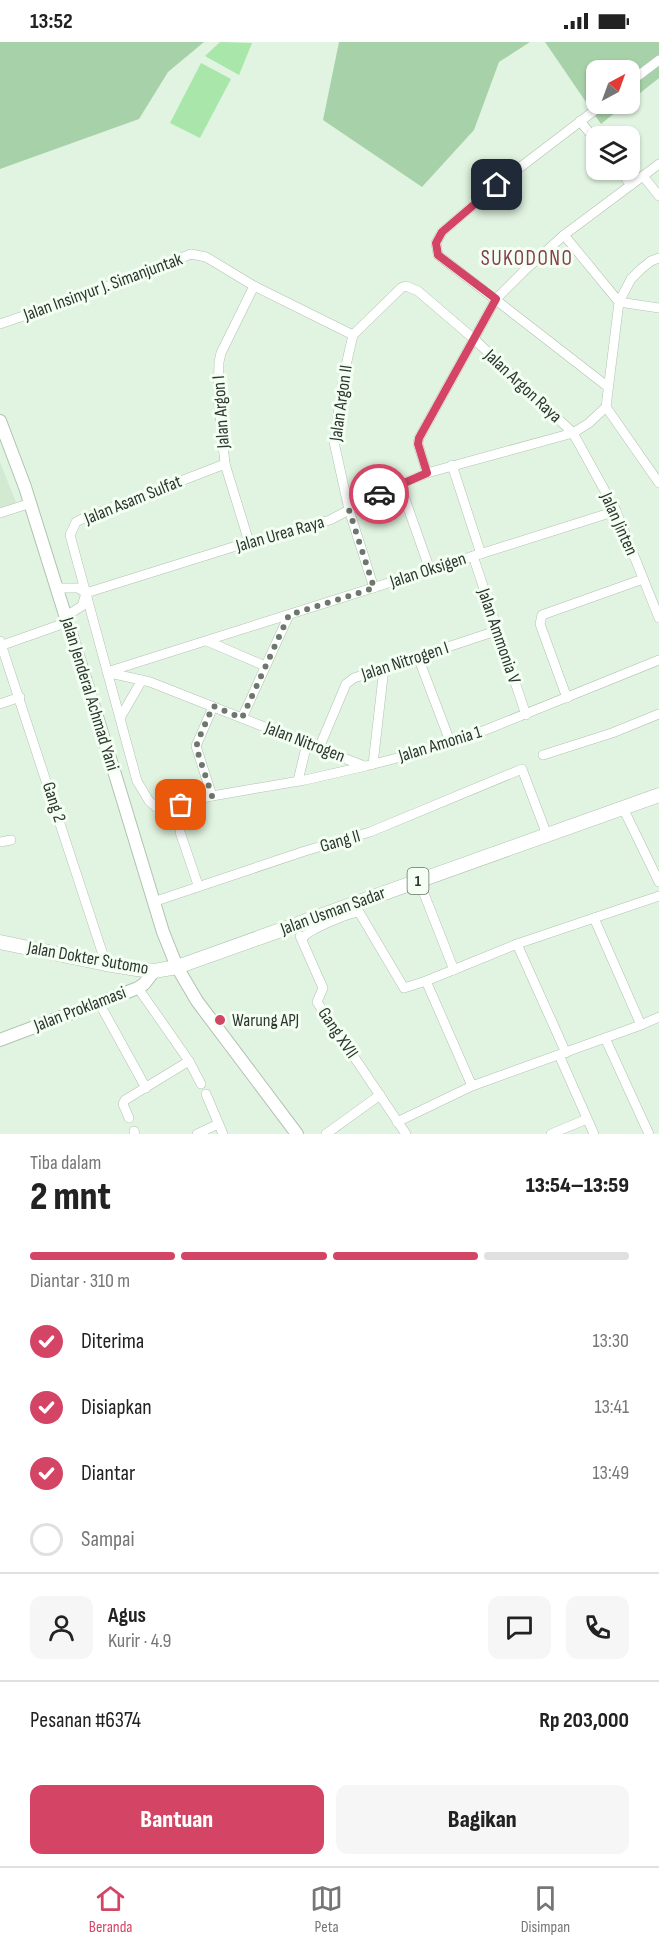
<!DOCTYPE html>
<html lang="id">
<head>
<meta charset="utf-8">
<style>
	body { margin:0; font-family:"Sofia Sans Condensed",sans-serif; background:#f6f6f6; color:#222; height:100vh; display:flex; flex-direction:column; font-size:22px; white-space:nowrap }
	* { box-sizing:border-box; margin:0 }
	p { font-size:20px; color:#767676 }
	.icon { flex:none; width:33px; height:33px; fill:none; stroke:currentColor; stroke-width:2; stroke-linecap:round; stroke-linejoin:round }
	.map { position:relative; height:1092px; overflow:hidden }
	.panel { display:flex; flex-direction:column; background:#fff; flex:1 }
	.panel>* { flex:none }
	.needle { width:39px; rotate:41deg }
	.buttons { position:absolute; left:586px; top:18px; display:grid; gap:12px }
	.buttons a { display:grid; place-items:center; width:54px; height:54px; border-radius:12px; background:#fff; box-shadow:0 2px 4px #0004; font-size:30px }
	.pin { position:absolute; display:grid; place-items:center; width:51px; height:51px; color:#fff; margin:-26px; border-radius:12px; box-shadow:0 3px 9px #0006 }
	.courier { position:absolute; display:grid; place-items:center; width:60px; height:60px; margin:-30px; border:4px solid #d44464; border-radius:50%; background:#fff; color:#222; box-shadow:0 2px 8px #0007 }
	.summary em { font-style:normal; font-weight:800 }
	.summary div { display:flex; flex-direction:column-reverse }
	.summary { display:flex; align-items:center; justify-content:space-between; height:102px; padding:0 30px }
	h1 { font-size:39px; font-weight:800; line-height:45px }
	.bar { display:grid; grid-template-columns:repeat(4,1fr); gap:9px 6px; align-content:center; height:72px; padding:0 30px }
	.bar i { height:8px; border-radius:4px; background:#e0e0e0 }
	.bar .on { background:#d44464 }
	.bar p { grid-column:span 4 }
	.line { display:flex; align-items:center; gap:15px; padding:0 30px; border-top:2px solid #e0e0e0 }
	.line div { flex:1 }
	.round { display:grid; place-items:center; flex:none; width:63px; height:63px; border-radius:12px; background:#f6f6f6 }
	ol { padding:0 30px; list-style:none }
	li { display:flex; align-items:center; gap:18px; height:66px }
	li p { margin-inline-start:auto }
	li .icon { padding:6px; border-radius:50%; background:#d44464; color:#fff; stroke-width:4 }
	li:last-child { color:#767676 }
	li i { width:33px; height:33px; border:3px solid #e0e0e0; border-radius:50% }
	.cta { display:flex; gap:12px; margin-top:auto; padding:12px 30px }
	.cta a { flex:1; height:69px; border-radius:12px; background:#d44464; color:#fff; font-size:24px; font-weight:800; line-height:69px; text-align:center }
	.cta a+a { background:#f6f6f6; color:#222 }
	.status { display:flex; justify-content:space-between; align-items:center; height:42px; padding:0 30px; background:#fff; direction:ltr }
	.status svg { height:16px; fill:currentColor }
	.tab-bar { display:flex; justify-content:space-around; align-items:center; height:84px; border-top:2px solid #e0e0e0; background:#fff; font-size:16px; color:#767676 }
	.tab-bar a { display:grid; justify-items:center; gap:3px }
	.tab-bar .on { color:#d44464 }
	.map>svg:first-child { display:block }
</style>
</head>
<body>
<div class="status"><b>13:52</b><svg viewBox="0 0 49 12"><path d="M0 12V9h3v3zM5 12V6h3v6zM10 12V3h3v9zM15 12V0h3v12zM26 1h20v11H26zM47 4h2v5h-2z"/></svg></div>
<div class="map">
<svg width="659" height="1092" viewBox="0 0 659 1092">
	<rect width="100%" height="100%" fill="#e1f4e1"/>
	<!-- built -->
	<polygon fill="#d1ead1" points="0,420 17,463 0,468"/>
	<!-- green -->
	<g fill="#a7d2a9">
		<polygon points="0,0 204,0 168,30 139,77 0,127"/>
		<polygon points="339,0 530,0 499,20 474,88 422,145 323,78"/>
		<polygon points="545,0 659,0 659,36 630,59 630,28 597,28 597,62 626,62 601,82"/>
	</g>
	<!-- water -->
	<g fill="#a8e6aa">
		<polygon points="220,0 252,1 239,33 205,14"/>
		<polygon points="201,21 231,37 200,96 170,81"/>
	</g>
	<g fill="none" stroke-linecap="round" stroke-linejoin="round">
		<defs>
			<g id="minor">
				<polyline points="630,40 659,18"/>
				<polyline points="603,62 497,143 442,190 436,201 438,213 608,345"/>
				<polyline points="580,79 597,100"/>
				<polyline points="619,128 631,143"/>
				<polyline points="643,134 659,154"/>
				<polyline points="564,193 619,260 659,266"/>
				<polyline points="0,282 90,251 191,212 206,215 254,244 353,293"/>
				<polyline points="606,365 659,441"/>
				<polyline points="225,422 82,477 76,480 70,493 137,739 149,759 156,765 166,767 212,754 305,738 366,724 451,702 659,618"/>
				<polyline points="452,423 481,512"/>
				<polyline points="427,431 418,402 419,396 496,257 523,230 564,193 659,122"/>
				<polyline points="400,443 430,528"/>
				<polyline points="0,471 31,461"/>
				<polyline points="249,500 225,422 218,355 219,320 221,311 254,244"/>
				<polyline points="473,514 526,673"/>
				<polyline points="56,546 78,546 86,551"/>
				<polyline points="374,546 349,468 334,400 344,332 353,293 401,246 406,244 418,249 474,297 573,391 616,469 659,576"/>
				<polyline points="86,551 249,500 330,478 381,451 427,431 573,391 589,381 606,365 619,260 631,237 641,227 651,219 659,216"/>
				<polyline points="66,574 82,564 86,551"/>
				<polyline points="0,599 106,922"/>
				<polyline points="207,599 265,624"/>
				<polyline points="0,604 68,580"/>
				<polyline points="418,615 451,702"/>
				<polyline points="107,630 616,469"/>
				<polyline points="110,631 150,640 364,724"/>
				<polyline points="567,656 540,582 542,573 643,537"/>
				<polyline points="0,662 20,655"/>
				<polyline points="120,676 142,638"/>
				<polyline points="242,676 289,573"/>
				<polyline points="319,706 346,642 354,636 496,589"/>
				<polyline points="543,713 612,691 659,672"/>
				<polyline points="373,722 384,626"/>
				<polyline points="298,739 307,701"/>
				<polyline points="212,754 196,704 213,665"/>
				<polyline points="623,766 659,840"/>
				<polyline points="180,790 198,843 197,845"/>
				<polyline points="0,800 11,798"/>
				<polyline points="419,839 454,928"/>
				<polyline points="153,860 305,809 370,790 522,727 547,793"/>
				<polyline points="594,876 641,983"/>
				<polyline points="300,894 323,946 317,960 406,1092"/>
				<path d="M302,897C307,888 348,871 359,870L404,946L426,939L517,902L659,854"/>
				<polyline points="517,902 566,1011"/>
				<polyline points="426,939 472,1044"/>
				<polyline points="138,946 189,1019 201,1042"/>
				<polyline points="98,959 146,1046"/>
				<polyline points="605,996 649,1092"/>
				<polyline points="559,1013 594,1092"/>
				<polyline points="206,1052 223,1092"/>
				<polyline points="129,1076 123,1062 125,1058 189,1019"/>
				<polyline points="397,1080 472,1044 641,983 659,975"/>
				<polyline points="134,1089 135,1092"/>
				<polyline points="197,1092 218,1082"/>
				<polyline points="326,1092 380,1053"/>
				<polyline points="551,1092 587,1077"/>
			</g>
			<g id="major">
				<polyline points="0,379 25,445 114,729 163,890 177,925 197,959 297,1092"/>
				<polyline points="0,998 138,946 144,942 154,929"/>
			</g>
			<polyline id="highway" points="0,900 106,922 137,927 154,929 177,925 659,753"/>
		</defs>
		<!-- minor casing -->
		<use href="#minor" stroke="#b0c2b0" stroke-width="10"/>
		<!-- major casing -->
		<use href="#major" stroke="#b0c2b0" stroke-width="14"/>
		<!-- highway casing -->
		<use href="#highway" stroke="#b0c2b0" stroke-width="15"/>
		<!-- minor -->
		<use href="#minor" stroke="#fff" stroke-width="9"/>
		<!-- major -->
		<use href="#major" stroke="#fff" stroke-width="12"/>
		<!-- highway -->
		<use href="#highway" stroke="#fff" stroke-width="14"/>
	</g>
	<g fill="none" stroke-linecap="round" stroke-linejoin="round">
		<!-- done -->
		<polyline stroke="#6d786d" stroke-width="6" stroke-dasharray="0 10.8" points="181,763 212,754 197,708 197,701 213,664 242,676 289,573 374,546 349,468 379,452"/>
		<!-- route -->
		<polyline stroke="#d44464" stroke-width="8" points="379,452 427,431 418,402 419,396 496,257 438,213 436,201 442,190 497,143"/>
	</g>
	<!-- markers -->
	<circle fill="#d44464" stroke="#f4fff4" stroke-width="2" cx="220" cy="978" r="6"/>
	<g text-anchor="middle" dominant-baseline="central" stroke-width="6" stroke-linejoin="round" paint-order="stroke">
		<!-- shield labels -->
		<rect fill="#f4fff4" stroke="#69726a" stroke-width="1.5" x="407.5" y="826" width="21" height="26" rx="4.5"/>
		<g font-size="16" font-weight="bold" fill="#2e362f">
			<text x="418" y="839">1</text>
		</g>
		<!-- street labels -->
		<g font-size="18" fill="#2e362f" stroke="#f4fff4">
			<text transform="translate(103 245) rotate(-20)">Jalan Insinyur J. Simanjuntak</text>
			<text transform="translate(523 344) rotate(43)">Jalan Argon Raya</text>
			<text transform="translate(341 361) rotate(-82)">Jalan Argon II</text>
			<text transform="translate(221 370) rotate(-94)">Jalan Argon I</text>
			<text transform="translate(133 458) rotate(-22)">Jalan Asam Sulfat</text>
			<text transform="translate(619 482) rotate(66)">Jalan Jinten</text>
			<text transform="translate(280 492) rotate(-16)">Jalan Urea Raya</text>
			<text transform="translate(428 528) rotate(-18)">Jalan Oksigen</text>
			<text transform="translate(499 594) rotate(71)">Jalan Ammonia V</text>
			<text transform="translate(405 619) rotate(-18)">Jalan Nitrogen I</text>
			<text transform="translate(90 652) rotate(73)">Jalan Jenderal Achmad Yani</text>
			<text transform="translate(305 700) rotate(21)">Jalan Nitrogen</text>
			<text transform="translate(440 702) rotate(-17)">Jalan Amonia 1</text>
			<text transform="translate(54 760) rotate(72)">Gang 2</text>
			<text transform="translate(340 799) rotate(-16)">Gang II</text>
			<text transform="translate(333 869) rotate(-20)">Jalan Usman Sadar</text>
			<text transform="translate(88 916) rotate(10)">Jalan Dokter Sutomo</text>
			<text transform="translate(80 967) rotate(-21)">Jalan Proklamasi</text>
			<text transform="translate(338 991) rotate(56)">Gang XVII</text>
		</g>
		<!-- poi labels -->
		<g font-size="18" fill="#2e362f" stroke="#f4fff4" text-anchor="start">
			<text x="232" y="978">Warung APJ</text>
		</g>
		<!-- quarter labels -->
		<g font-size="21" letter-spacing="1.5" fill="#853d49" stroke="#f4fff4">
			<text x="527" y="216">SUKODONO</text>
		</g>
	</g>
</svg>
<div class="buttons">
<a><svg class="needle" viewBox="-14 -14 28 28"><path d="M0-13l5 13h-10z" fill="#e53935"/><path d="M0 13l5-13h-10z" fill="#767676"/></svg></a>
<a><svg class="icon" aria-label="layers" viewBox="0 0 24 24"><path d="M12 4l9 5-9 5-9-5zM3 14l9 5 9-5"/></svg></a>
</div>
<div class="pin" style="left:181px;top:763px;background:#ea580c"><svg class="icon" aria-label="bag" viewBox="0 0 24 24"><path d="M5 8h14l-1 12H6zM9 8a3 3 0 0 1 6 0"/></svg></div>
<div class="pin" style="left:497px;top:143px;background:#1f2937"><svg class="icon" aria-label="home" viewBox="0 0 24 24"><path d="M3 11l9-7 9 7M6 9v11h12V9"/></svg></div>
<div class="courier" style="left:379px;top:452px"><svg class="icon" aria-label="car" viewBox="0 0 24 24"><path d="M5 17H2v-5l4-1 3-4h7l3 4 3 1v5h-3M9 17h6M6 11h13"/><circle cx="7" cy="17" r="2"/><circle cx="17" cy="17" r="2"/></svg></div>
</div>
<section class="panel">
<div class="summary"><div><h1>2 mnt</h1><p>Tiba dalam</p></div><em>13:54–13:59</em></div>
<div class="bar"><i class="on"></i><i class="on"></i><i class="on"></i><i></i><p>Diantar · 310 m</p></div>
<ol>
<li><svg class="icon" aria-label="check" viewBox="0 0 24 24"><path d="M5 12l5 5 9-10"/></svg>Diterima<p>13:30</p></li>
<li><svg class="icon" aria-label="check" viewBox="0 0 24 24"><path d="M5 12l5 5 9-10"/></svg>Disiapkan<p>13:41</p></li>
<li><svg class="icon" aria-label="check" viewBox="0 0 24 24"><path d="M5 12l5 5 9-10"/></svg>Diantar<p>13:49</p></li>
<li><i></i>Sampai</li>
</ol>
<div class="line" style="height:108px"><a class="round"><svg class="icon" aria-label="person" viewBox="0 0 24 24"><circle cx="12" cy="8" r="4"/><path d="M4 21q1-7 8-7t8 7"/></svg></a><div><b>Agus</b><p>Kurir · 4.9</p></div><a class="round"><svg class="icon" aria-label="chat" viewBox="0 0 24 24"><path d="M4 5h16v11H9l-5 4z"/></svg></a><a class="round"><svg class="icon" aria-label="phone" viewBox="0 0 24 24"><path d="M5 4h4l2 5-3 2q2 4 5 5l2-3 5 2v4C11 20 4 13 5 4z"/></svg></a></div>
<div class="line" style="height:78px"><div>Pesanan #6374</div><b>Rp 203,000</b></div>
<div class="cta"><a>Bantuan</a><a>Bagikan</a></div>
</section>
<nav class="tab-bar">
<a class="on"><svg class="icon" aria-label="home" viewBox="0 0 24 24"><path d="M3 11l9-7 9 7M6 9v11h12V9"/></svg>Beranda</a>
<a><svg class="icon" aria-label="map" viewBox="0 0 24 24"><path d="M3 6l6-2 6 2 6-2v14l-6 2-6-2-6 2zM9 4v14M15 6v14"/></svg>Peta</a>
<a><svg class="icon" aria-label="saved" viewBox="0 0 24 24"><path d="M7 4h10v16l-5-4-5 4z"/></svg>Disimpan</a>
</nav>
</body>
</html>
